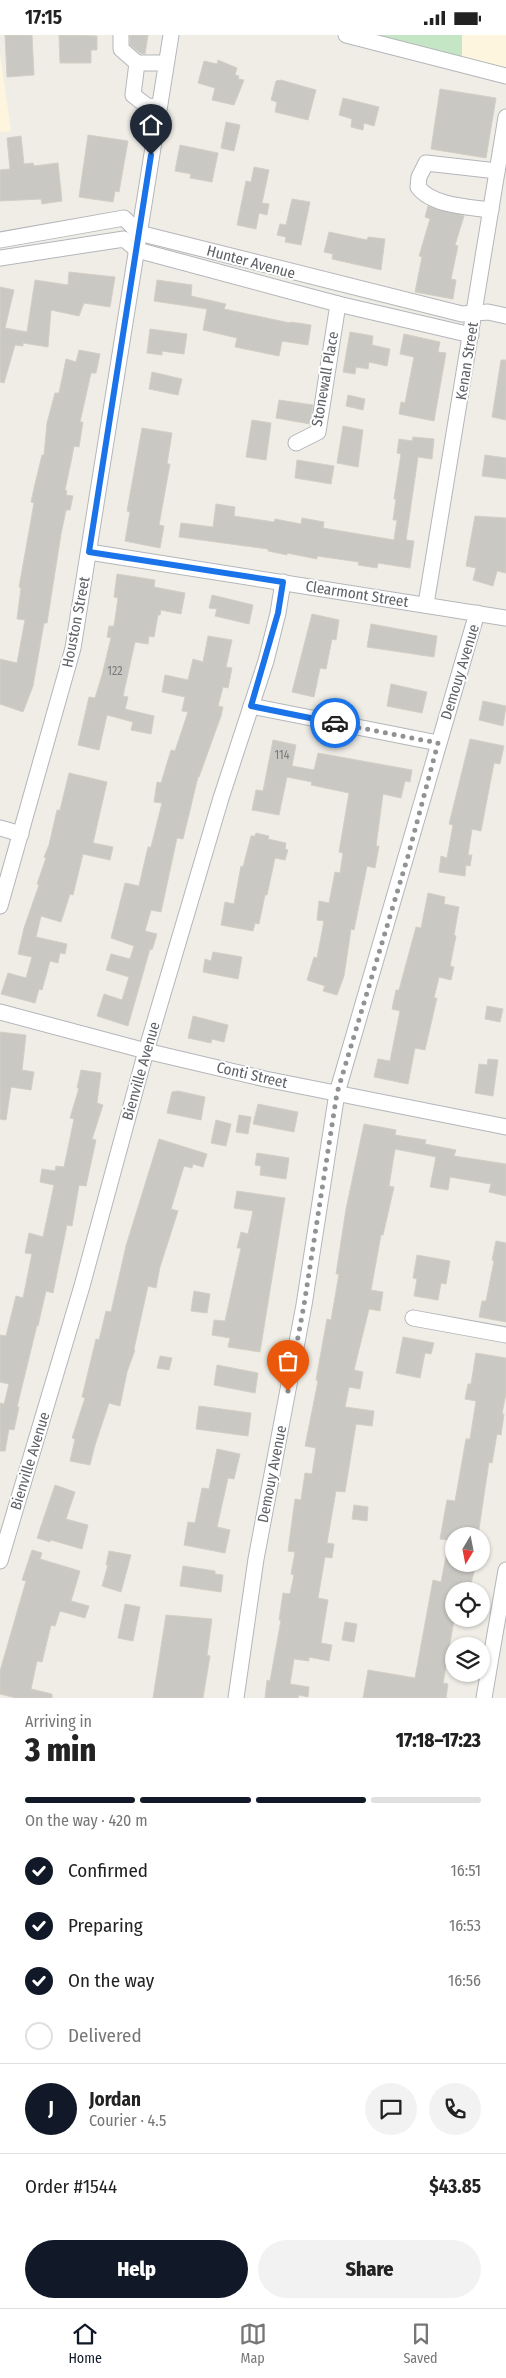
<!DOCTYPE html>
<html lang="en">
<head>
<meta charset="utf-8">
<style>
	body { margin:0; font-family:"Fira Sans Condensed",sans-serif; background:#f2f2f2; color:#222; height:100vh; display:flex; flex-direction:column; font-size:19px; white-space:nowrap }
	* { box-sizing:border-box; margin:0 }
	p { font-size:16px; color:#767676 }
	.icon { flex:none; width:28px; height:28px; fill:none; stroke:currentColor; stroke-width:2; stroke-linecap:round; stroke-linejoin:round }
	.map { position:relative; height:1663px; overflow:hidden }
	.drawer { display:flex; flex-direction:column; background:#fff; flex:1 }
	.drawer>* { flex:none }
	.needle { width:32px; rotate:190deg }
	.tools { position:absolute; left:445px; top:1492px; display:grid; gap:10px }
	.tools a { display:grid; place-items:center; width:45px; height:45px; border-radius:50%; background:#fff; box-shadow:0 1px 4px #0004; font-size:25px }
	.pin { position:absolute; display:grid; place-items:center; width:42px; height:42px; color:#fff; margin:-51px -21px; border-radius:50% 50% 50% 0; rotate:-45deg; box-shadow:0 0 5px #0007 }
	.pin .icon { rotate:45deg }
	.courier { position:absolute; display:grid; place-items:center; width:50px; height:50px; margin:-25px; border:4px solid #1a73e8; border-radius:50%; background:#fff; color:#222; box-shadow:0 1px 6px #0007 }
	.summary em { font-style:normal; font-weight:800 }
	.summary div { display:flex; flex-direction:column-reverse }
	.summary { display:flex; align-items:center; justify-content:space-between; height:85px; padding:0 25px }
	h1 { font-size:32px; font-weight:800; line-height:38px }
	.bar { display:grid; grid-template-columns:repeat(4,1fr); gap:8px 5px; align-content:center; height:60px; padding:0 25px }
	.bar i { height:6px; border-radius:4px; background:#e0e0e0 }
	.bar .selected { background:#111827 }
	.bar p { grid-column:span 4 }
	.line { display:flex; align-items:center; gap:12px; padding:0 25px; border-top:1px solid #e0e0e0 }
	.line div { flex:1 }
	.round { display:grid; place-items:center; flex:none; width:52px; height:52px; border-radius:26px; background:#f2f2f2 }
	ol { padding:0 25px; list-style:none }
	li { display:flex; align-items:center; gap:15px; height:55px }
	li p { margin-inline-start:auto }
	li .icon { padding:5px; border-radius:50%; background:#111827; color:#fff; stroke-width:4 }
	li:last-child { color:#767676 }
	li i { width:28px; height:28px; border:2px solid #e0e0e0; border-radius:50% }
	.action { display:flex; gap:10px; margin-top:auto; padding:10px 25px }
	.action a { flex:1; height:58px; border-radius:30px; background:#111827; color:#fff; font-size:20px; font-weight:800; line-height:58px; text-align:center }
	.action a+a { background:#f2f2f2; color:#222 }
	.status { display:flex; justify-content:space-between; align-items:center; height:35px; padding:0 25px; background:#fff; direction:ltr }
	.status svg { height:14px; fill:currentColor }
	.tab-bar { display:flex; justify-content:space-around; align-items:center; height:70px; border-top:1px solid #e0e0e0; background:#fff; font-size:14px; color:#767676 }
	.tab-bar a { display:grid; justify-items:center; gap:2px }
	.tab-bar .selected { color:#111827 }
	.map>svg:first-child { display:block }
</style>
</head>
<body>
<div class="status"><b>17:15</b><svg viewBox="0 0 49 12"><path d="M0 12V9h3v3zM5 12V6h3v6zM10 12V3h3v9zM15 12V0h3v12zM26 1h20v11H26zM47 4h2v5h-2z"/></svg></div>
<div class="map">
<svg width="506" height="1663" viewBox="0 0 506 1663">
	<rect width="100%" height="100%" fill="#efede6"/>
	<!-- commercial -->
	<g fill="#fdf5dd">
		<polygon points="461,0 506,0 506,40 462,30"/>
		<polygon points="0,18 11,96 0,97"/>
	</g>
	<!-- park -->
	<polygon fill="#c4e6c4" points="346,0 462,0 462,30"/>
	<!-- building -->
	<g fill="#cac8c3" stroke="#d4cfc4">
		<polygon points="5,0 32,0 34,40 7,42"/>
		<polygon points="59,0 97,1 97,15 91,15 91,28 60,28"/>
		<polygon points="130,0 148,0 145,19 140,18 130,10"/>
		<polygon points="218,25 237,33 235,40 239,41 238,44 244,45 234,70 212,65 215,53 198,48 204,26 217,29"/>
		<polygon points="281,45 316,55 308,85 275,77 277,67 271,65 276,46"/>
		<polygon points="440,54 496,63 486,123 431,114"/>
		<polygon points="343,63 379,72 374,91 364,88 363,95 351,92 352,84 339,80"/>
		<polygon points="226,87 240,90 234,116 221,113"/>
		<polygon points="88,100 128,106 119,157 115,156 113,167 79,162"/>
		<polygon points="21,101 24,129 33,128 34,131 58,128 62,166 42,169 41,164 0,166 0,135 10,134 7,103"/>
		<polygon points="180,110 218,118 212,147 190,143 191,139 175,136"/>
		<polygon points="254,132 269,135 262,168 269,169 267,180 259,178 256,194 237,190 246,146 251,147"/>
		<polygon points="292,164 310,167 301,210 285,207 286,202 277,200 280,189 286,190"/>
		<polygon points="428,171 464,181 455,210 458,211 451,244 456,245 453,264 415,257 422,222 419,221 430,184 425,182"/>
		<polygon points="329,197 367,205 368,202 385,204 381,235 332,224 333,219 324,217"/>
		<polygon points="69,237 115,242 110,272 84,268 79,281 51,275 48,312 23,308 23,311 15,310 4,348 0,347 0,252 14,255 5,293 27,297 35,245 68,250"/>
		<polygon points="157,245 192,250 191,261 226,269 224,274 290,288 291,287 311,290 308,310 282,306 279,321 235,312 237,303 203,295 207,274 154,266"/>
		<polygon points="150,294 187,299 184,319 162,316 162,320 147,318"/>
		<polygon points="350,297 373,301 372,310 390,314 387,331 369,327 368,334 356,332 355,339 343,337"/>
		<polygon points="404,299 440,307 438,317 446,318 434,386 399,379 401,367 405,368 414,322 400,319"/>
		<polygon points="79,315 100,319 96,338 91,338 80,387 83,387 79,412 74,411 72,422 65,455 67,456 66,460 73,461 70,475 66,475 61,499 47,588 44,588 33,651 23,677 0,669 0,624 17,628 25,585 17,584 21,553 19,552 34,468 31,467 35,449 42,420 44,420 47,388 55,358 59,358 66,324 76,327"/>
		<polygon points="501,325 506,325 506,385 492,382"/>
		<polygon points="152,337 182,344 178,360 149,354"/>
		<polygon points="348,360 365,364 363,375 346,371"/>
		<polygon points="279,365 313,370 310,389 276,383"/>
		<polygon points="252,385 271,388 266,425 246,422"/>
		<polygon points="343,391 363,395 358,432 337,428"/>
		<polygon points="142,393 172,398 167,429 170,429 159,490 164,491 160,513 125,506 130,477 127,476"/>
		<polygon points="413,402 434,404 432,424 418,422 406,505 414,506 410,533 378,528 377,533 358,530 359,527 317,521 317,524 287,518 287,520 268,516 268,514 179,502 181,488 213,492 216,469 235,472 234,481 274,487 275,484 301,489 302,483 324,487 323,493 394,505 397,485 393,485 396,464 394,464 401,419 397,418 399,404 412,406"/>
		<polygon points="485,420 506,423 506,444 482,441"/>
		<polygon points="297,425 334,431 331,449 295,443"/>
		<polygon points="475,481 506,483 506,538 497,536 493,551 473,545 476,533 466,531"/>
		<polygon points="117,539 155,545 154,552 185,558 181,579 161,575 160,580 158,580 154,602 149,601 148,609 135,607 123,661 128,662 125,674 154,681 151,699 131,695 133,687 107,680 99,715 78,710 89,662 95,663 102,640 111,603 107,602 109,591 114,591 118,563 114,562"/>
		<polygon points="212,560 253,570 249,589 215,581 217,574 209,573"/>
		<polygon points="312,579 339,585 336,605 332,604 326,634 320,633 314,662 292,657"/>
		<polygon points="371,589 437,601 434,622 367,612"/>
		<polygon points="208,601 232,605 226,632 232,633 228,653 223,652 218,671 223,672 221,681 199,742 198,742 183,804 177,803 161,877 151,875 145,896 157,899 152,915 150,914 128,991 97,981 104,959 122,965 129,942 106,935 111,919 130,924 134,911 111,903 125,848 139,851 148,812 151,812 162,768 154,767 157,747 161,748 171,715 175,716 188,677 182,676 185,662 162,657 165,640 188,645 193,624 203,627"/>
		<polygon points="391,649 427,657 422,678 387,671"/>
		<polygon points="483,666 506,671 503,691 479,685"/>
		<polygon points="470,704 504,711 500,729 494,728 481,796 472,794 468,820 472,820 470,831 466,830 465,841 439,837 441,821 447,823 453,790 449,789"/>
		<polygon points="273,705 296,710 292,731 314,735 318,718 412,735 410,747 405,746 401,763 383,759 376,811 379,811 375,833 367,831 354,895 351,894 344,941 337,960 323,956 325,951 307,945 314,922 317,923 324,886 317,885 319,866 329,868 335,837 340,838 343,818 339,817 349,758 311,750 312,747 287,742 279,780 252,775 256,755 263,756"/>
		<polygon points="69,738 107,747 93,808 113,812 110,825 83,819 73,860 70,859 61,887 41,881 36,902 67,909 65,919 60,918 58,928 50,926 42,955 39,954 35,968 1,959 8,938 26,943 32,922 18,919 24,893 39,850 37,849 46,823 44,822 49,810 57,775 60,775"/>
		<polygon points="256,798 269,801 268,804 286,808 285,814 288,815 285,825 275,823 267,860 265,860 259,889 255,888 253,896 221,890 225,867 234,869 241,831 243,832 251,801 255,801"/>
		<polygon points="428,858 445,862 444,869 459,872 454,900 456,901 450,931 454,932 451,945 439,942 434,963 437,963 425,1015 415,1013 408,1049 374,1042 378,1024 390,1026 400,976 392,974 396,955 399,955 416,892 421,893"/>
		<polygon points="213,917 242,922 238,944 203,937 205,924 211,926"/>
		<polygon points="487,971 503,974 500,987 485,984"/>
		<polygon points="193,981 228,990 224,1007 212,1004 211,1008 188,1003"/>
		<polygon points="0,997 26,1000 22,1035 34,1037 31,1055 11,1052 6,1085 0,1084"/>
		<polygon points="488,1024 498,1025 493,1061 475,1058 479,1029 487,1030"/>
		<polygon points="81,1035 101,1038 97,1068 103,1070 92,1104 96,1105 86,1151 79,1150 72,1191 67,1190 53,1258 46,1256 38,1291 37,1290 17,1372 19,1372 14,1395 9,1394 5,1416 0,1416 0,1368 4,1369 9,1349 0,1347 0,1300 6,1301 16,1261 23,1263 32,1219 25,1218 29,1198 43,1202 54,1150 40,1147 42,1134 55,1136 56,1131 64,1132 74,1084 70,1083 79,1053 77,1053"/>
		<polygon points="178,1056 205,1062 201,1085 167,1078 172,1057"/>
		<polygon points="258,1069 298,1077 294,1097 253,1089"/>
		<polygon points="239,1080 251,1082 248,1099 236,1097"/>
		<polygon points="216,1085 231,1089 226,1111 211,1108"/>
		<polygon points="364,1089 396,1095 395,1100 426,1105 425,1109 456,1115 454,1121 506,1129 506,1161 489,1157 491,1149 450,1142 448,1155 430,1152 436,1122 395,1114 389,1151 394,1152 383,1200 381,1200 371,1255 383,1257 380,1276 369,1274 354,1335 363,1337 360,1354 349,1352 345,1372 374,1376 372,1391 356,1389 345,1457 336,1456 327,1508 334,1509 332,1523 325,1522 318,1563 328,1565 321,1608 332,1610 329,1626 309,1622 309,1626 294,1624 290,1649 309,1652 308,1662 299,1660 298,1663 265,1663 267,1645 270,1646 281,1585 279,1585 283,1558 290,1559 294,1540 291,1539 295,1517 288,1516 292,1486 295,1464 301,1465 305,1438 312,1439 316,1413 305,1411 318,1346 316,1345 327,1284 331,1285 339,1239 336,1239 346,1174"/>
		<polygon points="159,1104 207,1119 203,1132 193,1129 192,1133 184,1131 171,1174 178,1176 160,1232 156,1253 148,1251 134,1314 135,1315 127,1337 120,1371 109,1368 95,1410 90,1430 70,1426 75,1404 72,1403 85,1363 82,1362 96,1304 99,1305 106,1276 111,1277 126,1211"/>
		<polygon points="257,1118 289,1123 286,1144 260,1140 261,1131 255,1130"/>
		<polygon points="237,1156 285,1163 260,1317 228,1312 230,1303 212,1300 214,1285 225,1286 241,1213 237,1213 241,1197 248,1199 253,1176 234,1173"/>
		<polygon points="496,1206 506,1208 506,1287 479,1282 482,1266 486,1266 494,1226 492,1225"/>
		<polygon points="417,1220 450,1226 446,1249 441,1248 438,1265 414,1261 417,1244 413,1243"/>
		<polygon points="194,1256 210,1259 207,1278 191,1276"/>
		<polygon points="403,1302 434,1308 431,1319 425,1318 420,1343 396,1338"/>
		<polygon points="476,1318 506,1323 506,1358 502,1379 504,1379 501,1400 497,1399 492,1428 489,1427 478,1501 454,1501 454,1506 440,1504 447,1465 455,1466 466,1404 470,1404 476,1366 465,1364 468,1349 471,1349"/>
		<polygon points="160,1321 172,1323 169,1335 157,1333"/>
		<polygon points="217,1330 258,1338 255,1358 214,1350"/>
		<polygon points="199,1371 251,1378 248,1401 196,1394"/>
		<polygon points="217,1414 240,1419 234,1444 228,1443 217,1492 230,1495 225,1518 184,1510 188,1487 195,1488 202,1453 209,1454"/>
		<polygon points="55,1450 75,1457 66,1484 88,1490 82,1514 51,1505 50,1507 37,1503"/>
		<polygon points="354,1470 368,1472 367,1486 352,1484"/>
		<polygon points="449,1506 454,1507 454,1529 476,1529 469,1556 454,1556 454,1585 443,1648 448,1649 446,1663 363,1663 368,1635 415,1643 433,1545 441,1547"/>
		<polygon points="32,1515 42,1518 40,1524 80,1536 71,1566 89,1571 85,1583 60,1576 55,1591 51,1590 42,1627 37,1626 31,1654 52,1659 52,1663 16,1663 0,1659 0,1636 26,1546 22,1545"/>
		<polygon points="109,1516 131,1520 121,1557 102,1551 108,1530 106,1530"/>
		<polygon points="183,1531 215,1536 215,1539 223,1540 221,1557 180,1551"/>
		<polygon points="125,1569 140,1572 133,1606 118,1603"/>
		<polygon points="166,1580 212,1584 207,1620 210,1621 203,1663 153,1663"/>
		<polygon points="345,1587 357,1589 354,1607 342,1605"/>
	</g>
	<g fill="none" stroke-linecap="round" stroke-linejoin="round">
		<defs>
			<g id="minor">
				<polyline points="121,0 121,14 137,28"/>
				<polyline points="346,0 506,41"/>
				<polyline points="159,72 147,71 133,60 137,28 166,28"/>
				<path d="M491,175C469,172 432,171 418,152L419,142L426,128L497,136"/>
				<polyline points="0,205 124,183 139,198 462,279 488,277 506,281"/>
				<polyline points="0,223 124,204 137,215 338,269 471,300"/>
				<polyline points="296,408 318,397 338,269"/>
				<polyline points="89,517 506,583"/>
				<polyline points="426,569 506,82"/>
				<polyline points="251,671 438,708"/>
				<polyline points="0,793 21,799"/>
				<polyline points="0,871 73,613 171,0"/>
				<polyline points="0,977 146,1016 265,1044 506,1092"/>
				<polyline points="413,1283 506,1300"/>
				<polyline points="0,1526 82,1251 146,1016 221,763 266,626 278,578 283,547"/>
				<polyline points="236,1663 256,1524 304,1270 337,1058 477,578"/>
				<polyline points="484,1663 506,1535"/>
			</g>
		</defs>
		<!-- minor casing -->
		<use href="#minor" stroke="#b3b6ba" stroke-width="17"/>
		<!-- minor -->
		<use href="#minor" stroke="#fff" stroke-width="15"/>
	</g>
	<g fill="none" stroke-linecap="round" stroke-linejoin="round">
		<!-- done -->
		<polyline stroke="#909293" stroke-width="5" stroke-dasharray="0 9" points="288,1356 304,1270 337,1058 408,821 438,708 335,688"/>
		<!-- route -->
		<polyline stroke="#1a73e8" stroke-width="6" points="151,120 89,517 283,547 278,578 251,671 335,688"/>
	</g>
	<g text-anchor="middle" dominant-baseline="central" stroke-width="4" stroke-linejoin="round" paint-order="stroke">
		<!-- number labels -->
		<g font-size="12" fill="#787b7d">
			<text x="115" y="636">122</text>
			<text x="282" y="720">114</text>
		</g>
		<!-- street labels -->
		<g font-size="15" fill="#5d6166" stroke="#fff">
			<text transform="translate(251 227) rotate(15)">Hunter Avenue</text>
			<text transform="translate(467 326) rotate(-81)">Kenan Street</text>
			<text transform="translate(325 344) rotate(-80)">Stonewall Place</text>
			<text transform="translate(357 559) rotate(9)">Clearmont Street</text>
			<text transform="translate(76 587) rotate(-79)">Houston Street</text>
			<text transform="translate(460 637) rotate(-73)">Demouy Avenue</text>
			<text transform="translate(141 1036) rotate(-74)">Bienville Avenue</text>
			<text transform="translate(252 1040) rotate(13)">Conti Street</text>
			<text transform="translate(30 1426) rotate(-73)">Bienville Avenue</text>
			<text transform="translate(272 1439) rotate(-79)">Demouy Avenue</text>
		</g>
	</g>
</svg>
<div class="tools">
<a><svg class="needle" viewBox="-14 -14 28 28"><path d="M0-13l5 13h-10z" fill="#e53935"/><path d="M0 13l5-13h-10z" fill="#767676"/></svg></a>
<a><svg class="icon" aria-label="locate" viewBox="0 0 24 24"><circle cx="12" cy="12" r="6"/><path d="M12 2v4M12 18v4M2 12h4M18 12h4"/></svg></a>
<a><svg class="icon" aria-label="layers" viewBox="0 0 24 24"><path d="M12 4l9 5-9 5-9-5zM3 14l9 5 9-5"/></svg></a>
</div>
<div class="pin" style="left:288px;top:1356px;background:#ea580c"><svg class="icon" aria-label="bag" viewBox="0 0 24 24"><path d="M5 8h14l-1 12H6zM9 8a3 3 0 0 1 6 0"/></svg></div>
<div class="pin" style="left:151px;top:120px;background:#1f2937"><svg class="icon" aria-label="home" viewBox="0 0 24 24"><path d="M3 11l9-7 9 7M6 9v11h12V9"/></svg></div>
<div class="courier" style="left:335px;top:688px"><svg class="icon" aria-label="car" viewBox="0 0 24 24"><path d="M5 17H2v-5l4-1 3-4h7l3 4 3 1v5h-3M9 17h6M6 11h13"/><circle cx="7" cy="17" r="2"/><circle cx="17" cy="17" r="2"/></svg></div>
</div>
<section class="drawer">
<div class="summary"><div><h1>3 min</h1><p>Arriving in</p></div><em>17:18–17:23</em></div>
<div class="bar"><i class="selected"></i><i class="selected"></i><i class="selected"></i><i></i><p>On the way · 420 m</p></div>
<ol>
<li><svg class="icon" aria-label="check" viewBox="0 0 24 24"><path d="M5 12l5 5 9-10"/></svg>Confirmed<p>16:51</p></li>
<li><svg class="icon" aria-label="check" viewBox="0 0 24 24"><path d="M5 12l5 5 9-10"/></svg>Preparing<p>16:53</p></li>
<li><svg class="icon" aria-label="check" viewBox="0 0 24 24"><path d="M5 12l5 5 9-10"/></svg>On the way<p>16:56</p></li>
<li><i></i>Delivered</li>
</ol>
<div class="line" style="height:90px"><b class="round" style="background:#111827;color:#fff">J</b><div><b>Jordan</b><p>Courier · 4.5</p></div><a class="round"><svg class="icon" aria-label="chat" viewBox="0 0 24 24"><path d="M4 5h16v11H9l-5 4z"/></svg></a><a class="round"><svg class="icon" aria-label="phone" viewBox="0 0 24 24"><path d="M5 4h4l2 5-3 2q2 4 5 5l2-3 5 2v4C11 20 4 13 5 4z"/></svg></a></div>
<div class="line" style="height:65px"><div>Order #1544</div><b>$43.85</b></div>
<div class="action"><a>Help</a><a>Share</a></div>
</section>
<nav class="tab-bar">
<a class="selected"><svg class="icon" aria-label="home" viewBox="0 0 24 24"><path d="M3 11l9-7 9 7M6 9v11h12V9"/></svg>Home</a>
<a><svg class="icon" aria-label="map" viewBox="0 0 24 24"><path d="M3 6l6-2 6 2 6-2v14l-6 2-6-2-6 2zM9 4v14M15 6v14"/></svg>Map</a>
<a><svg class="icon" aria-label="saved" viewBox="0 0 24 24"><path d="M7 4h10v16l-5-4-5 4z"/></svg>Saved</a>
</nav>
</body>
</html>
